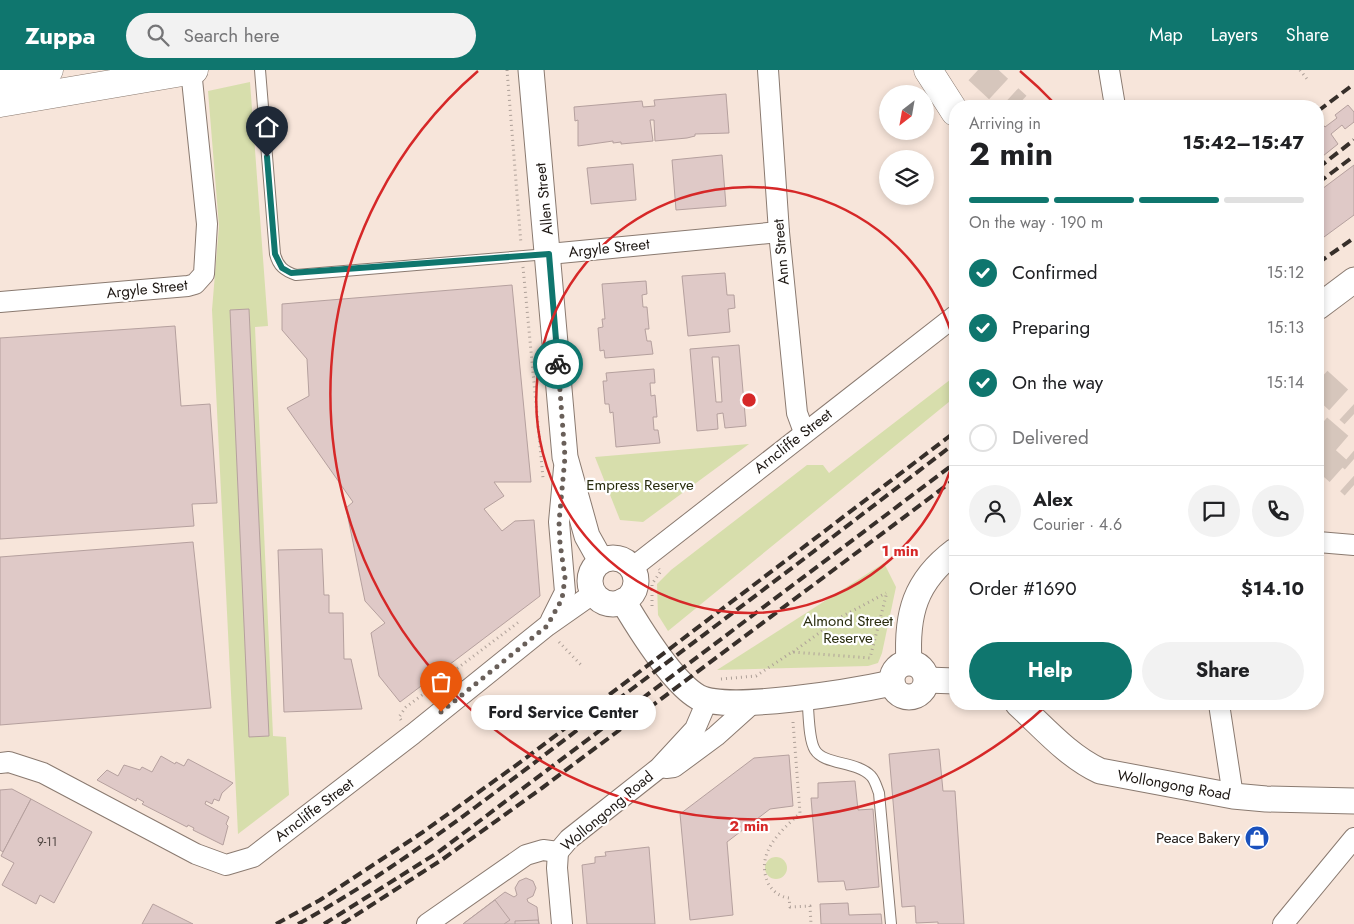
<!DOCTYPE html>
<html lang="en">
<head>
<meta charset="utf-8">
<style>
	body { margin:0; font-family:Jost,sans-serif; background:#f2f2f2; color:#202124; height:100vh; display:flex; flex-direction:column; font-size:19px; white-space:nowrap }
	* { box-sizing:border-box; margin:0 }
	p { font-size:16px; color:#757577 }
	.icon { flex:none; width:28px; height:28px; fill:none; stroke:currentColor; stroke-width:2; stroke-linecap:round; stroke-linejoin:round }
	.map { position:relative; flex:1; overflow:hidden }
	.sheet { position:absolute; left:949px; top:30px; width:375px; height:610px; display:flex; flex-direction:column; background:#fff; border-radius:20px; box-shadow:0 2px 8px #0003 }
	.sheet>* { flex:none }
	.needle { width:32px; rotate:211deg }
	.fabs { position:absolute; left:879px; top:15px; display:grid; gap:10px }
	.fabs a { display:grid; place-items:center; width:55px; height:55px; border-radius:50%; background:#fff; box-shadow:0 2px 8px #0003; font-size:25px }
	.pin { position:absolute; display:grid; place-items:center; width:42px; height:42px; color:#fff; margin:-51px -21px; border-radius:50% 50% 50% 0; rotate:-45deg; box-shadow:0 0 5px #0007 }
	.pin .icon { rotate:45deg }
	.courier { position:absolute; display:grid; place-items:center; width:50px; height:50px; margin:-25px; border:4px solid #0f766e; border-radius:50%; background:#fff; color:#222; box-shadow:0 1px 6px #0007 }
	.bubble { position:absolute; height:35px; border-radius:18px; background:#fff; box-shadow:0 2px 8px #0003; font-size:16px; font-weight:700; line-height:35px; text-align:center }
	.head em { font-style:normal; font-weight:700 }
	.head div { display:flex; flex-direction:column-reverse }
	.head { display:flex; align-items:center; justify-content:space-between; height:85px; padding:0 20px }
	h1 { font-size:32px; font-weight:700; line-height:38px }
	.bar { display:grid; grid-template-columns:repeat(4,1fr); gap:8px 5px; align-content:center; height:60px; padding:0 20px }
	.bar i { height:6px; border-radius:4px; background:#e0e0e0 }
	.bar .on { background:#0f766e }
	.bar p { grid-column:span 4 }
	.line { display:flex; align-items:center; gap:12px; padding:0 20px; border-top:1px solid #e0e0e0 }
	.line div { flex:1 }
	.round { display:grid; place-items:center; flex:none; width:52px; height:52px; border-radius:26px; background:#f2f2f2 }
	ol { padding:0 20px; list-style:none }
	li { display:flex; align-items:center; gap:15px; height:55px }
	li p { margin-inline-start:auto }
	li .icon { padding:5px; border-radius:50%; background:#0f766e; color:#fff; stroke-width:4 }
	li:last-child { color:#757577 }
	li i { width:28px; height:28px; border:2px solid #e0e0e0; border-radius:50% }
	.button { display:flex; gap:10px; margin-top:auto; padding:10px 20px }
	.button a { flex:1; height:58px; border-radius:30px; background:#0f766e; color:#fff; font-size:20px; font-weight:700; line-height:58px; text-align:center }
	.button a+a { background:#f2f2f2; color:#202124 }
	header { display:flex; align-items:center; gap:30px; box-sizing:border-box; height:70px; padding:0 25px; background:#0f766e; color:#fff }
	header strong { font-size:24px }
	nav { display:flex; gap:28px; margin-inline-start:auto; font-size:18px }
	.search { width:350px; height:45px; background:#f2f2f2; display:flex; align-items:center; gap:12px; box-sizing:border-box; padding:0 18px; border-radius:28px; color:#757577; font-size:19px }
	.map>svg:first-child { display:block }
</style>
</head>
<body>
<header>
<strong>Zuppa</strong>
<div class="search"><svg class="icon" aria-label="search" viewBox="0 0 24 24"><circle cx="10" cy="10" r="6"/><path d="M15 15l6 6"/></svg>Search here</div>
<nav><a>Map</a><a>Layers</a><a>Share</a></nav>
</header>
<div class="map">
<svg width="1354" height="854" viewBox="0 0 1354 854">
	<rect width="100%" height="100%" fill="#f7e5da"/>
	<!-- green -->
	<g fill="#d7deac">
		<polygon points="250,12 268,256 255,257 273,666 286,667 289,725 238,764 212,240 219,156 208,21"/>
		<polygon points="955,306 955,327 668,561 658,545 657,514 671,500 807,395 823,395 829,403"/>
		<polygon points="749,374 643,452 620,450 595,387"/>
		<polygon points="884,493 896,517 882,583 878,593 868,596 717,600"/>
		<circle cx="776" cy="798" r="11"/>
	</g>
	<!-- building -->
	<g fill="#dfc9c7" stroke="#b5a09e" fill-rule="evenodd">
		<polygon points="726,24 729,63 695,64 695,66 687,68 655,71 654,50 650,50 653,71 621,74 621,72 613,73 613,71 578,76 578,50 575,51 574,37 642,31 643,37 655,36 654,30"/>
		<polygon points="1348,35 1354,42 1354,52 1345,59 1342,55 1331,64 1338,74 1318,90 1318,51 1319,50 1325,57 1337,48 1335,45"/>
		<polygon points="722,85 726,136 676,140 672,90"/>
		<polygon points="633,94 636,130 591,134 587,98"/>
		<polygon points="1354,95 1354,145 1324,167 1319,161 1318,163 1318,122"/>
		<polygon points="725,203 727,225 734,225 735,238 728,239 730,262 688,266 682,206"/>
		<polygon points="646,211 647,224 642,225 643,237 647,237 649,259 645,259 647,271 651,271 653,284 605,288 604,280 600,281 598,258 603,257 602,249 605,249 602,214"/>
		<polygon points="512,215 531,412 494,412 504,426 484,439 502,461 515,451 534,450 540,526 400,632 379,606 371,563 385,553 365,531 346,438 353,432 287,338 309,326 307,289 282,260 282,234"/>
		<polygon points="249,239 269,666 249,667 230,240"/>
		<polygon points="175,256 181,336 210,334 217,433 192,434 194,456 0,469 0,268"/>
		<path d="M739,275L746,356L725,358L723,343L717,344L718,359L697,361L690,279ZM712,287H719L722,332H716Z"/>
		<polygon points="654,299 655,313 650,313 651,326 655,325 657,347 653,347 654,360 658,360 660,373 616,377 613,342 610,343 609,334 605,334 603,311 607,311 606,303"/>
		<polygon points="193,472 211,638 0,655 0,487"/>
		<polygon points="322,479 324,525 329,525 329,543 343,543 344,589 351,589 362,639 284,642 278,480"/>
		<polygon points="939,679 943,721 955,721 964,854 938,854 938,852 916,853 915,836 902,837 889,684"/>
		<polygon points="789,685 793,736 770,739 727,772 733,845 690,850 680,744 754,688"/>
		<polygon points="161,686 175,694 176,692 184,696 188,689 233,713 222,723 219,731 214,729 212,734 206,731 205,734 229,747 226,754 228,756 223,775 193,760 194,758 188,755 187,757 142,734 144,732 137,728 136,731 97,710 107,700 118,706 124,695 140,700 142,697 152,702"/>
		<polygon points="855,711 858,740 873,739 879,817 846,820 844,811 818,812 811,728 818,728 818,713"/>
		<polygon points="12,719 31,729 3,782 0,780 0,720"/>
		<polygon points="31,729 92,762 54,833 40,825 36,834 2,815 14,793 1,786"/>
		<polygon points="649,777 655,854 587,854 582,795 595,793 595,787 606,786 605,782"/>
		<polygon points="526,808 533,811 536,818 533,826 527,829 528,832 537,837 539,854 463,854 505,822 514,827 517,825 515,818 519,811"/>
		<polygon points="495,830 510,850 504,854 463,854"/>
		<polygon points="848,833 849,845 881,844 882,854 821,854 820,834"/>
		<polygon points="153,834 193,854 142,854"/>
		<polygon points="538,850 539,854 515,854 515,851"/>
	</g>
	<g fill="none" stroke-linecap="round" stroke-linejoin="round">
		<!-- motorway-tunnel -->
		<g stroke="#d6c6bc" stroke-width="28" stroke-dasharray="28 14" stroke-linecap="butt">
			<polyline points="978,0 1017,36"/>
			<polyline points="1318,311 1354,344"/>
			<polyline points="1318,358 1354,389"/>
			<polyline points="1318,383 1354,415"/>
		</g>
		<defs>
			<g id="service">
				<path d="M260,0L275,184C278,196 284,201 296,205L548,184"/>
				<path d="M807,626C809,640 808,669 815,680C824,695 857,691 871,706C875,710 877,718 879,723L891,854"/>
			</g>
			<g id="minor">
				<polyline points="768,0 779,162 797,343 804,362"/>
				<polyline points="1109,0 1115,36"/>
				<polyline points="549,184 779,162"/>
				<polyline points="0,232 188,216 195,214 204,204 207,154 191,0"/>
				<polyline points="1318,472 1354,475"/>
				<polyline points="632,498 955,246"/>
				<polyline points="551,550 565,522 559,452 564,398"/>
				<polyline points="1219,634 1233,726"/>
				<polyline points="0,693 9,692 43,703 196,784 226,795 253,787 413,664 547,556 594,523"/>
				<polyline points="666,698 674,697 716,666 755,631"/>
				<polyline points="558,782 557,798 562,854"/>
				<polyline points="427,854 526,785 543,780 558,782 569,769 659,698 695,659 707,631"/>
				<polyline points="1283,854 1354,768"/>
			</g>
			<g id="tertiary">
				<polyline points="531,0 565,387 587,466 601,491"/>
				<polyline points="1318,237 1354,210"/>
				<circle cx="613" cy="511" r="23"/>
				<path d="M623,531C639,558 672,612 698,627C728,643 855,621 892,613"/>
				<path d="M909,592C906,544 915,511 955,481"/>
				<circle cx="909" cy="610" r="17"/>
				<polyline points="927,610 955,611"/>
				<path d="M1018,634C1044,658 1068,686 1100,701L1233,726L1266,729L1354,731"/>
			</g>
			<g id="trunk">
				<polyline points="0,9 49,0"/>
				<polyline points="0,33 194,0"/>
			</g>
			<polyline id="motorway" points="928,0 955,42"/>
		</defs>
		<!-- service casing -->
		<use href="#service" stroke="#8a7a70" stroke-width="12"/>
		<!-- minor casing -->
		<use href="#minor" stroke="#8a7a70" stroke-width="22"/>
		<!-- tertiary casing -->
		<use href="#tertiary" stroke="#8a7a70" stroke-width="27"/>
		<!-- trunk casing -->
		<use href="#trunk" stroke="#8a7a70" stroke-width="29"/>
		<!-- motorway casing -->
		<use href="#motorway" stroke="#8a7a70" stroke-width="29"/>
		<!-- path -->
		<g stroke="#aea098" stroke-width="3" stroke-dasharray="1 4" stroke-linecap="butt">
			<polyline points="507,0 521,174"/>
			<polyline points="1300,0 1307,9"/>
			<polyline points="523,197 543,408"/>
			<polyline points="652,536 652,514 661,501 659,499"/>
			<polyline points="559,572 582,596"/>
			<polyline points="793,582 841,547 886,523"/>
			<polyline points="721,609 756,606 792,582 870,588 887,522"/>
			<polyline points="401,650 399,647 406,637 520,551"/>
			<path d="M793,652L800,743C780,762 755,783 768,813C772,821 780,827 789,828L790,837L810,836L811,854"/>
		</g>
		<!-- service -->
		<use href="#service" stroke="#fff" stroke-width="10"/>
		<!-- minor -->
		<use href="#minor" stroke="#fff" stroke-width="20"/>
		<!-- tertiary -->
		<use href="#tertiary" stroke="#fff" stroke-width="25"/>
		<!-- trunk -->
		<use href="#trunk" stroke="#fff" stroke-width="28"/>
		<!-- motorway -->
		<use href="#motorway" stroke="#fff" stroke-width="28"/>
		<!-- rail -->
		<g stroke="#372f2a" stroke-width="4" stroke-dasharray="10 5" stroke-linecap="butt">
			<polyline points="1318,41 1354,14"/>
			<polyline points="1318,98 1354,70"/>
			<polyline points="1318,113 1354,86"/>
			<polyline points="1318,193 1354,168"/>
			<polyline points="276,854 320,830 423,762 522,691 955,362"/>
			<path d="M298,854C398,799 489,727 580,658C705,564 831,469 955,373"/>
			<polyline points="324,854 437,783 955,393"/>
			<polyline points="342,854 443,789 542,718 955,409"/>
		</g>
	</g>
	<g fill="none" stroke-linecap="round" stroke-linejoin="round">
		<!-- done -->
		<polyline stroke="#695f59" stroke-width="5" stroke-dasharray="0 9" points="441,642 547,556 562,529 565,508 560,473 559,452 565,387 558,294"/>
		<!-- route -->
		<polyline stroke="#0f766e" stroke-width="6" points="267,87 275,184 282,198 291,203 549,184 558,294"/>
	</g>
	<!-- distance rings -->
	<g fill="none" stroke="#d62828" stroke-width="2.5">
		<path d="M955 385A213 213 0 1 1 955 275"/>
		<path d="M1048 634A426 426 0 1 1 478 1M1020 1A426 426 0 0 1 1055 34"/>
	</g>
	<!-- icons -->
	<defs>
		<symbol id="shop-disc" viewBox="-11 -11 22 22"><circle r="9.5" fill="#1a51bd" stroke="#fff"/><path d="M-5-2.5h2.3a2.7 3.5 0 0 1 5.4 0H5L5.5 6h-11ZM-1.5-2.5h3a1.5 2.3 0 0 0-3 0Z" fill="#fff"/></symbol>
	</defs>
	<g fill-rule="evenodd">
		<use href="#shop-disc" x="1243" y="754" width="28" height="28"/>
	</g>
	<g text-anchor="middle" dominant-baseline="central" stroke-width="4.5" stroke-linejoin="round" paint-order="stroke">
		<!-- number labels -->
		<g font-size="12" fill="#4e4440">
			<text x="47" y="772">9-11</text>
		</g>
		<!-- street labels -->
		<g font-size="15" fill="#1d1713" stroke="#fff">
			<text transform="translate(544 129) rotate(-96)">Allen Street</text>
			<text transform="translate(609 178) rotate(-6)">Argyle Street</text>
			<text transform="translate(781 182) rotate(-95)">Ann Street</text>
			<text transform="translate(147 219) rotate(-6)">Argyle Street</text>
			<text transform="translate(793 371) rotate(-38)">Arncliffe Street</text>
			<text transform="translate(1174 715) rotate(10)">Wollongong Road</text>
			<text transform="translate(314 740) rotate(-37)">Arncliffe Street</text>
			<text transform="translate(607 741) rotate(-40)">Wollongong Road</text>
		</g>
		<!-- park labels -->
		<g font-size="15" fill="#292c0e" stroke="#fff">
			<text x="640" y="415">Empress Reserve</text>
			<text x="848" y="551">Almond Street<tspan x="848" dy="17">Reserve</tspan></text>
		</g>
		<!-- poi labels -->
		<g font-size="15" fill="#1d1713" stroke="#fff" text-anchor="end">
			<text x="1240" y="768">Peace Bakery</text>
		</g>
	</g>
	<circle cx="749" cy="330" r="8" fill="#d62828" stroke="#fff" stroke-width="2.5"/>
	<g font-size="15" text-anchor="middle" font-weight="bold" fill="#d62828" stroke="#fff" stroke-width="4.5" stroke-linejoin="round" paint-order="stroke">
		<text x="900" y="486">1 min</text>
		<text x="749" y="761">2 min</text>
	</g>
</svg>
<div class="fabs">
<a><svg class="needle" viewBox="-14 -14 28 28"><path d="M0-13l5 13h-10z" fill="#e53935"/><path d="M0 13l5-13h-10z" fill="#757577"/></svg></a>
<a><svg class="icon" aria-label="layers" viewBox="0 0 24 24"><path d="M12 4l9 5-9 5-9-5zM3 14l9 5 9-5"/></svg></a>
</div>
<div class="pin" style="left:441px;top:642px;background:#ea580c"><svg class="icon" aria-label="bag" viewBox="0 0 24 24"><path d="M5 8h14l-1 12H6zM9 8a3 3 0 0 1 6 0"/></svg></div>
<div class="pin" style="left:267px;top:87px;background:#1f2937"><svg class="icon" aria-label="home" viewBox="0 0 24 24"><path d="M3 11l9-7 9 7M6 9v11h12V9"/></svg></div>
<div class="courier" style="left:558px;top:294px"><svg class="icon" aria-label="bike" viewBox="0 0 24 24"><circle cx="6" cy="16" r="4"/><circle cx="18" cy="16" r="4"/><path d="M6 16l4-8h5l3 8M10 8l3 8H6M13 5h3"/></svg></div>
<div class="bubble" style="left:471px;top:625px;width:185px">Ford Service Center</div>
<section class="sheet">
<div class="head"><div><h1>2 min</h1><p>Arriving in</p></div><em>15:42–15:47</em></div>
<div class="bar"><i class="on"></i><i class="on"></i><i class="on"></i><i></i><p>On the way · 190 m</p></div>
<ol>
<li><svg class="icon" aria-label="check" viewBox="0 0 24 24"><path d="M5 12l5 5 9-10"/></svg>Confirmed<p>15:12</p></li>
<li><svg class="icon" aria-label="check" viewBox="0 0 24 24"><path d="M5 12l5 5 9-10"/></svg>Preparing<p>15:13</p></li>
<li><svg class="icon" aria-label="check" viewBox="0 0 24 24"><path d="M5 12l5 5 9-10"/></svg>On the way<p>15:14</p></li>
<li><i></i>Delivered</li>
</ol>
<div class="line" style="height:90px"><a class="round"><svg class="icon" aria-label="person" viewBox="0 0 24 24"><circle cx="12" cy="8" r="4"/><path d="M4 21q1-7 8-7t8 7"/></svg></a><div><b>Alex</b><p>Courier · 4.6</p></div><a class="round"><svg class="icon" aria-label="chat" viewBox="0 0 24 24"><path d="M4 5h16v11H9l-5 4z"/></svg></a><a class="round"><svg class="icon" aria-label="phone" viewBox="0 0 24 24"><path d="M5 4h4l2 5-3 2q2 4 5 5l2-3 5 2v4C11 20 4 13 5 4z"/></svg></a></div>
<div class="line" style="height:65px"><div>Order #1690</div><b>$14.10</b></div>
<div class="button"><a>Help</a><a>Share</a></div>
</section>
</div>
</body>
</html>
